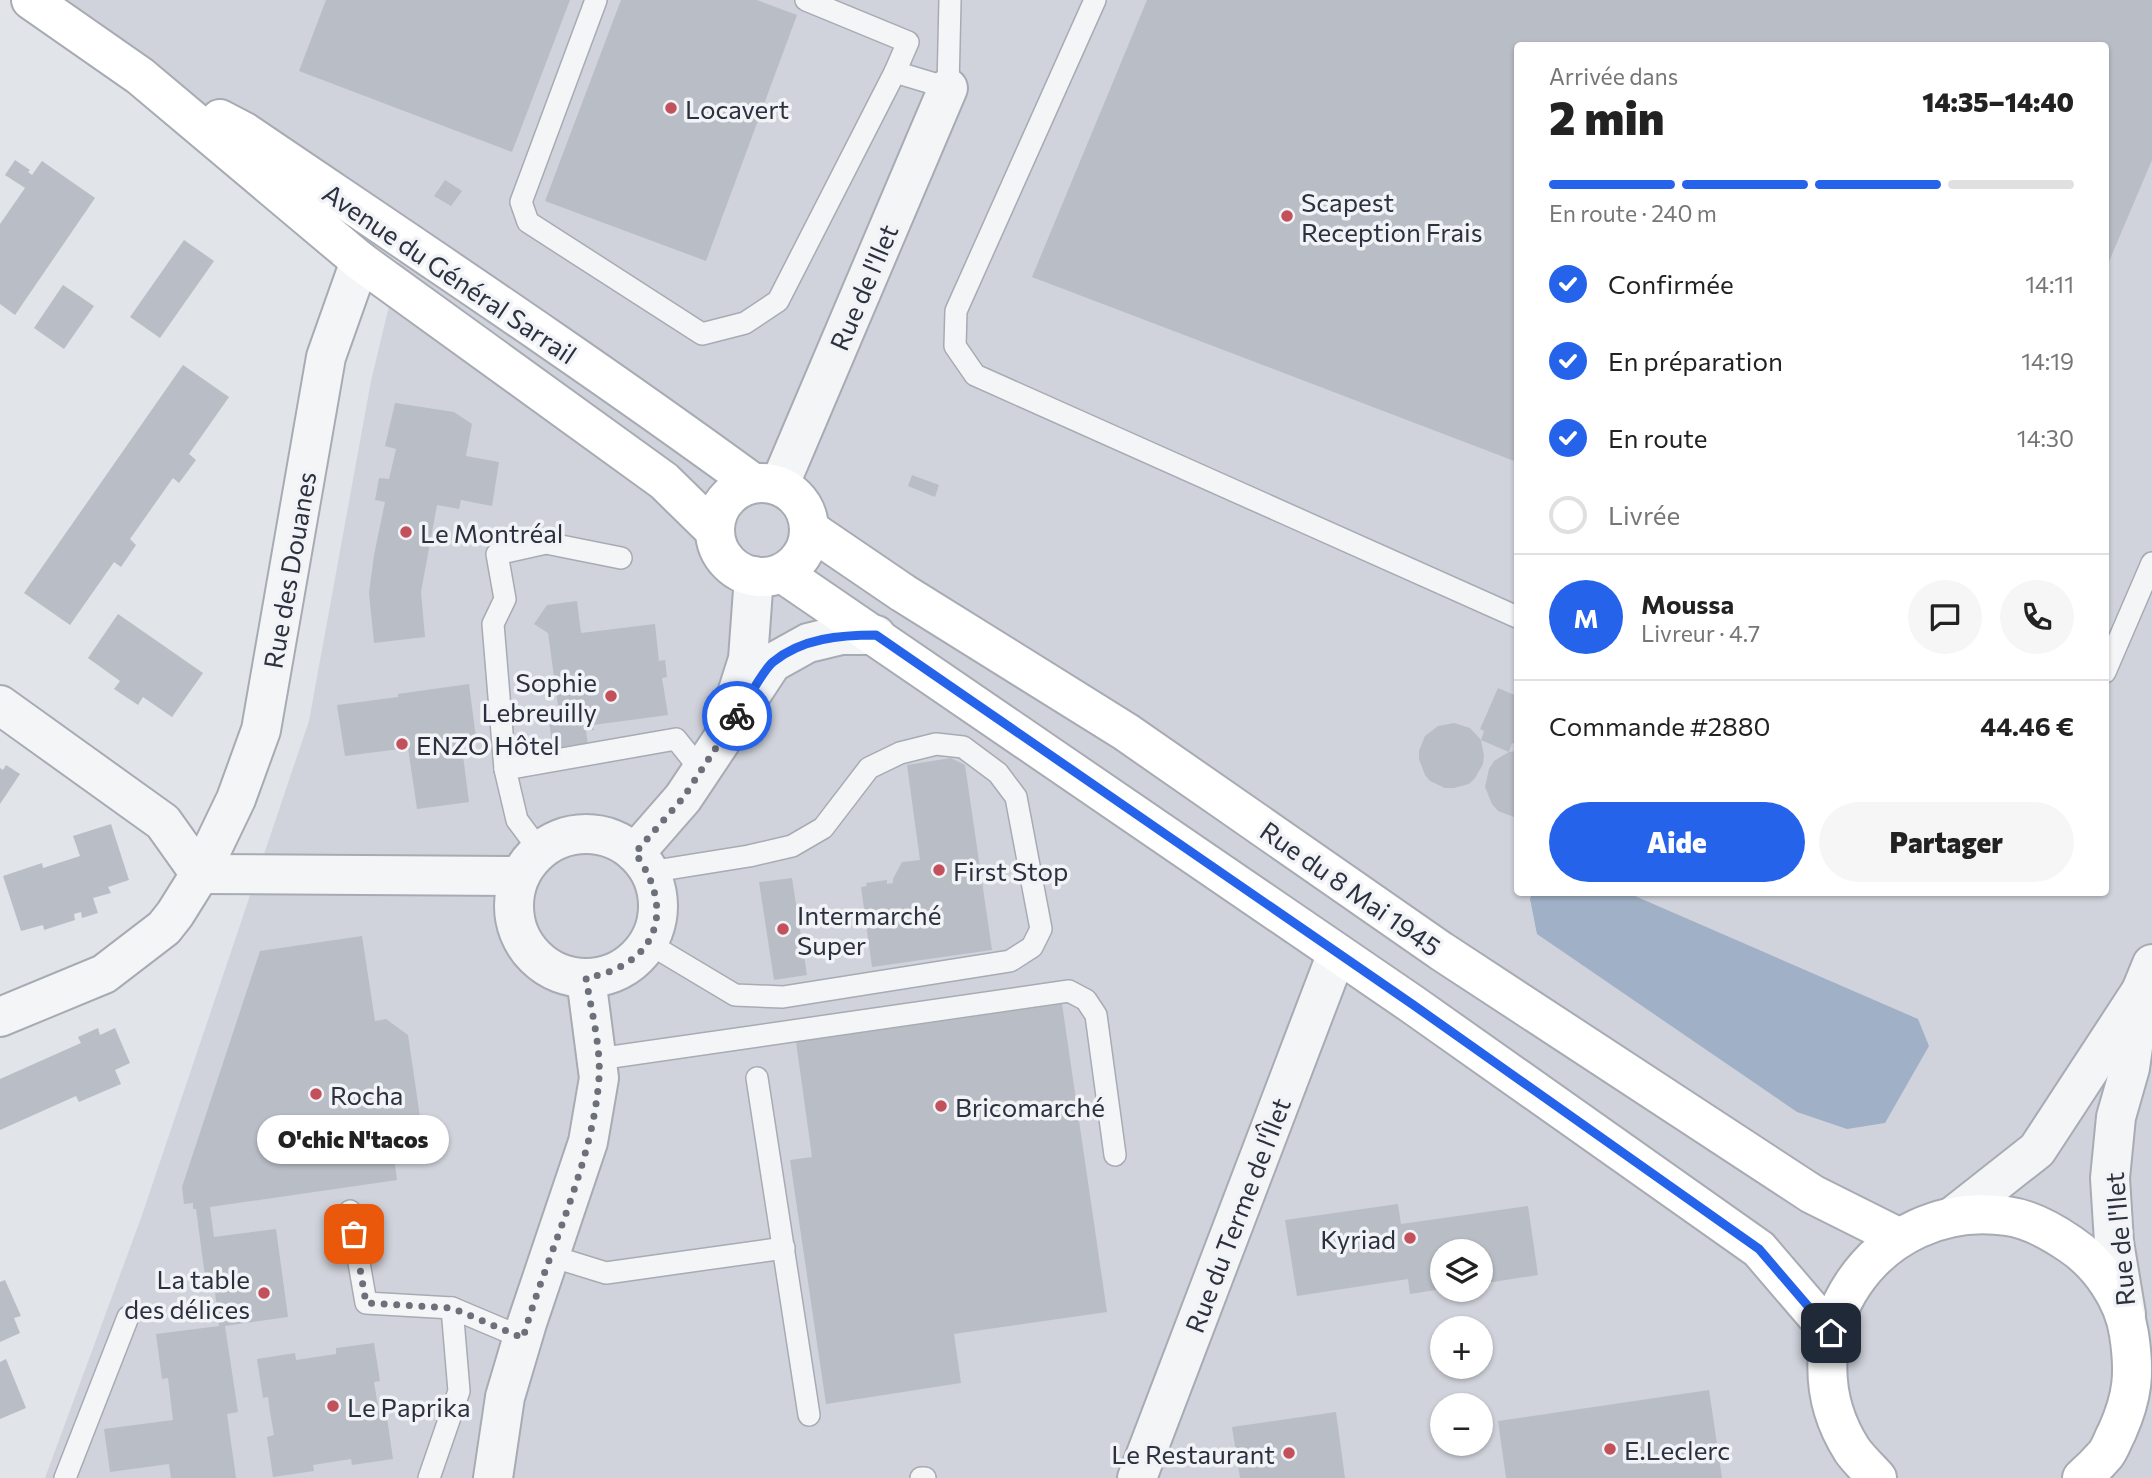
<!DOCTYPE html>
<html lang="fr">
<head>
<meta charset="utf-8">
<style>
	body { margin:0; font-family:Commissioner,sans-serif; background:#f6f6f6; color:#222; height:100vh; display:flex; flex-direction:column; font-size:26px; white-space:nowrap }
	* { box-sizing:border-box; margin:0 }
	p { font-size:23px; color:#767676 }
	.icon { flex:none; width:38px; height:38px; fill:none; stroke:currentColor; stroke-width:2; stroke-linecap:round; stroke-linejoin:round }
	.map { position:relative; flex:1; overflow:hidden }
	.drawer { position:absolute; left:1514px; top:42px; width:595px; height:854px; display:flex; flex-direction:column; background:#fff; border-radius:7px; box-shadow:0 2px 5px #0004 }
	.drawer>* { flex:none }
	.buttons { position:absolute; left:1430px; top:1239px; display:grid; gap:14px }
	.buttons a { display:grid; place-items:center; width:63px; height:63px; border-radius:50%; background:#fff; box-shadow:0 2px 5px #0004; font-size:35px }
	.pin { position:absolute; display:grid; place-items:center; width:60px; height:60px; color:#fff; margin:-30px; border-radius:14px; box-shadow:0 4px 10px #0006 }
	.courier { position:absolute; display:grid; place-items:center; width:70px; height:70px; margin:-35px; border:5px solid #2563eb; border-radius:50%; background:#fff; color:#222; box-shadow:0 2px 9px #0007 }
	.bubble { position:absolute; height:49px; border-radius:24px; background:#fff; box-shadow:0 2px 5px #0004; font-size:23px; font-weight:800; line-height:49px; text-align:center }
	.head em { font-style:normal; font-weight:800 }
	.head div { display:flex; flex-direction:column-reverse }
	.head { display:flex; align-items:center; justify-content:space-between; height:119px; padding:0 35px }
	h1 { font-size:46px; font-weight:800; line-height:52px }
	.bar { display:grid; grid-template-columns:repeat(4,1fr); gap:10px 7px; align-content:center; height:84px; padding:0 35px }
	.bar i { height:9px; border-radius:5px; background:#e0e0e0 }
	.bar .current { background:#2563eb }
	.bar p { grid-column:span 4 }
	.line { display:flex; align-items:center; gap:18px; padding:0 35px; border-top:2px solid #e0e0e0 }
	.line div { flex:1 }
	.round { display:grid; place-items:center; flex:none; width:74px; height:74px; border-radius:37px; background:#f6f6f6 }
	ol { padding:0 35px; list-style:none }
	li { display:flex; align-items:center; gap:21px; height:77px }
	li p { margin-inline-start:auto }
	li .icon { padding:7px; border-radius:50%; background:#2563eb; color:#fff; stroke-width:4 }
	li:last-child { color:#767676 }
	li i { width:38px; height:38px; border:4px solid #e0e0e0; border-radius:50% }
	.cta { display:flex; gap:14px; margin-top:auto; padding:14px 35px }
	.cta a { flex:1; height:80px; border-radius:42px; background:#2563eb; color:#fff; font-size:28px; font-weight:800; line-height:80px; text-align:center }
	.cta a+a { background:#f6f6f6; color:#222 }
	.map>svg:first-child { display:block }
</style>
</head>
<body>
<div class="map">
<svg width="2152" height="1478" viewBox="0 0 2152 1478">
	<rect width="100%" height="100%" fill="#e1e4e9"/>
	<!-- built -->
	<path fill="#d0d3db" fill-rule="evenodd" d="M31,0H2152V1478H45L141,1218L309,721L371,381L400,260ZM1517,46H2105V892H1517ZM1442,1251H1480V1290H1442ZM1442,1328H1480V1367H1442ZM1442,1405H1480V1444H1442Z"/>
	<!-- water -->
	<polygon fill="#a0b0c6" points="1532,893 1628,893 1918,1019 1929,1046 1885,1123 1847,1129 1797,1112 1537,934 1530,899"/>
	<!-- building -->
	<g fill="#b9bdc5">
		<polygon points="326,0 570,0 512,152 299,71"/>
		<polygon points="621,0 757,0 797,15 706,261 545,201"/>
		<polygon points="1147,0 2152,0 2152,160 2105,271 2105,46 1517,46 1517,462 1032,277"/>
		<polygon points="15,160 30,170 28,172 32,175 42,161 95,198 15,315 0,304 0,224 25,188 5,175"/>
		<polygon points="445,180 462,191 451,206 434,196"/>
		<polygon points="184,240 214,261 160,338 130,317"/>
		<polygon points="63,285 94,306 64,349 34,328"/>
		<polygon points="183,365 229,397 189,454 196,460 179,483 173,478 130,539 136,545 121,567 114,562 70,625 24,593"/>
		<polygon points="395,403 454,412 472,424 466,456 499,462 492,506 461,500 459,509 437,505 421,592 425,637 374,643 369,593 374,555 385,502 375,500 379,478 389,479 396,449 385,446"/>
		<polygon points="912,475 939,485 935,497 908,486"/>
		<polygon points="577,601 581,633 655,624 659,661 665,660 667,677 662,678 668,715 593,725 594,730 586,731 589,752 554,757 548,714 559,713 548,633 534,624 547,605"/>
		<polygon points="118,614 203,673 172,717 143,697 138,705 114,689 120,681 88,658"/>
		<polygon points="469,684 476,738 461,740 469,802 417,809 408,748 345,756 337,705 398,697 398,694"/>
		<polygon points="1498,688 1517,696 1517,745 1512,743 1509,752 1481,740 1484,756 1483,764 1475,778 1469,784 1454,788 1445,788 1430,781 1425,775 1419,759 1419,751 1425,736 1438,726 1454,723 1470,728 1481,740 1484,731 1480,729"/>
		<polygon points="1517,751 1517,817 1514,817 1498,811 1492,804 1485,787 1489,769 1494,761 1509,752"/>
		<polygon points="951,758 965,765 992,950 872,967 861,887 867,886 866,883 887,880 887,884 893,883 893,879 902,862 920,860 907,765"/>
		<polygon points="6,765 20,774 0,804 0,768 3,770"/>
		<polygon points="111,824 129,880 108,887 111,893 93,898 98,913 82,918 81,912 74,914 75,920 44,930 43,925 21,931 3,876 42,863 43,868 80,856 73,836"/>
		<polygon points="792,878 807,975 774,980 759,882"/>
		<polygon points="362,936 375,1021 386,1019 408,1035 425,1151 394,1156 397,1180 210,1207 214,1237 276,1229 288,1317 225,1326 238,1412 227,1414 236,1478 171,1478 169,1464 110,1472 104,1429 173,1420 168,1378 162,1379 156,1334 219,1326 214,1283 206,1284 196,1209 193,1209 193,1203 184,1204 182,1187 260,951"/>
		<polygon points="1062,1004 1107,1312 954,1334 961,1383 826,1404 790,1160 812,1157 796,1042"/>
		<polygon points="98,1028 100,1035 115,1028 130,1063 115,1070 121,1084 79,1102 76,1096 0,1130 0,1079 81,1043 78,1037"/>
		<polygon points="1398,1204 1401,1224 1528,1206 1538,1275 1480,1284 1480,1251 1442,1251 1442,1289 1410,1294 1408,1279 1297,1296 1285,1220"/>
		<polygon points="5,1280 21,1316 14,1318 20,1333 0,1342 0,1282"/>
		<polygon points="374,1343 380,1381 374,1382 380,1419 387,1418 393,1459 352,1465 351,1459 313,1465 314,1471 273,1477 267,1437 274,1435 270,1412 268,1397 263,1398 257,1359 295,1353 296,1360 336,1354 336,1348"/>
		<polygon points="6,1359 26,1408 0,1419 0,1362"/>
		<polygon points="1709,1390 1722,1478 1506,1478 1498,1421"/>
		<polygon points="1336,1412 1345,1478 1240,1478 1232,1427"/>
	</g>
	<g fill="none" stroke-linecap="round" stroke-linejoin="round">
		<defs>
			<g id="service">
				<polyline points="596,0 521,202 528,222 702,334 745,323 778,301 895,72"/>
				<polyline points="806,0 908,42 895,72 948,88 950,0"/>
				<polyline points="1095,0 956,311 955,346 975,375 1517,617"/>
				<polyline points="2105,672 2152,563"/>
				<polyline points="505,769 493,624 505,599 497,554 546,543 621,558"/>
				<polyline points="540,851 517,820 505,769 676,739 701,770"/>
				<polyline points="648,943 735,995 783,997 1010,961 1032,947 1041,929 1016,797 998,773 963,747 936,744 900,753 869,768 823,828 792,846 749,856 649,872"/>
				<polyline points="598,1059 1069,991 1086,1000 1096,1015 1115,1155"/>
				<polyline points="757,1078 809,1415"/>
				<polyline points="350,1211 366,1303 452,1308 523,1338"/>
				<polyline points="551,1256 606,1273 784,1248"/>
				<polyline points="65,1478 128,1317"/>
				<polyline points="429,1478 459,1391 452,1308"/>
				<polyline points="921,1478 925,1478"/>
			</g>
			<g id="minor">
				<polyline points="779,486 948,88"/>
				<polyline points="745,704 772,663 808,643 841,635 876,635"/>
				<polyline points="0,705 163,822 200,874"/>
				<circle cx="586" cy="906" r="72"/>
				<polyline points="635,853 683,798 723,738 748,659 754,576"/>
				<polyline points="200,874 520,876"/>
				<polyline points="0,1017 104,974 164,928 175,914 200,874 236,799 261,730 326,357 360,261"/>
				<polyline points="1952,1217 2037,1150 2141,991 2152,964"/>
				<polyline points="2126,1314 2114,1242 2110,1178 2116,1117 2130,1068 2141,991"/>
				<polyline points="493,1478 505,1397 527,1323 588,1142 599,1078 586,978"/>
				<polyline points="1137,1478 1337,953"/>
			</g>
			<g id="secondary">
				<polyline points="31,0 140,76 360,261 664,481 714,530"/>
				<path d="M220,119L243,131C414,247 586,361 753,483"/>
				<circle cx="762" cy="530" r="47"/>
				<polyline points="809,529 903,593 1126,732 1441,951 1812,1194 1898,1237"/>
				<polyline points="782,573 1412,1004 1759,1249 1831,1333"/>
				<path d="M1877,1478C1869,1469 1859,1460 1852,1450C1780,1337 1876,1197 2007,1216C2030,1219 2051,1231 2070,1244C2099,1263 2124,1299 2129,1334C2135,1373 2133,1396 2117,1432C2113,1439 2110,1449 2105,1455C2098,1463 2090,1471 2082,1478"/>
			</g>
		</defs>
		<!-- service casing -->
		<use href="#service" stroke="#a7abb3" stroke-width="24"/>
		<!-- minor casing -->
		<use href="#minor" stroke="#a7abb3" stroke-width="42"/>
		<!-- secondary casing -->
		<use href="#secondary" stroke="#a7abb3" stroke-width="42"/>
		<!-- service -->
		<use href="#service" stroke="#f4f5f7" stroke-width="21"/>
		<!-- minor -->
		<use href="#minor" stroke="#f4f5f7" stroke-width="38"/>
		<!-- secondary -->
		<use href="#secondary" stroke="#fff" stroke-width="38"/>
	</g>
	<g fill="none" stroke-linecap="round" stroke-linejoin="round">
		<!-- done -->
		<path stroke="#6b707a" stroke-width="7" stroke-dasharray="0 12.6" d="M354,1234L366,1303L452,1308L523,1338C546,1256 593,1164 599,1078C601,1046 591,1010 586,978C657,965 677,911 635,853L683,798L737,716"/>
		<!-- route -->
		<path stroke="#2563eb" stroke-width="9" d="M737,716C746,703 762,671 773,662C802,638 841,635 876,635L1412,1004L1759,1249L1831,1333"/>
	</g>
	<!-- markers -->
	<g fill="#c3515c" stroke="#f1f3f6" stroke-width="2.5">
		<circle cx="671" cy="108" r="7"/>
		<circle cx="1287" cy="216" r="7"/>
		<circle cx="406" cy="532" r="7"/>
		<circle cx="611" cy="696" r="7"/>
		<circle cx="402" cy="744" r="7"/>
		<circle cx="939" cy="870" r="7"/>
		<circle cx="783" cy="929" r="7"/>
		<circle cx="316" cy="1094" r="7"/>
		<circle cx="941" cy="1106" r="7"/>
		<circle cx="1410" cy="1238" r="7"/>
		<circle cx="264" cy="1293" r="7"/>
		<circle cx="333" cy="1406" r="7"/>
		<circle cx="1610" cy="1449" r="7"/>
		<circle cx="1289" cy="1453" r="7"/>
	</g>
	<g text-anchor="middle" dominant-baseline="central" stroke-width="7" stroke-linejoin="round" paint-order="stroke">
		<!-- poi labels -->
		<g font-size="26" fill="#2b313f" stroke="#f1f3f6" text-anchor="start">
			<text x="685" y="108">Locavert</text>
			<text x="1301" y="201">Scapest<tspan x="1301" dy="30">Reception Frais</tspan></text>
			<text x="420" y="532">Le Montréal</text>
			<text x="597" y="681" text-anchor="end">Sophie<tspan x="597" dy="30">Lebreuilly</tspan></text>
			<text x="416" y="744">ENZO Hôtel</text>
			<text x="953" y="870">First Stop</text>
			<text x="797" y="914">Intermarché<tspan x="797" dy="30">Super</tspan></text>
			<text x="330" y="1094">Rocha</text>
			<text x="955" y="1106">Bricomarché</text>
			<text x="1396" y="1238" text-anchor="end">Kyriad</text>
			<text x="250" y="1278" text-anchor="end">La table<tspan x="250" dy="30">des délices</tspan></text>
			<text x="347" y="1406">Le Paprika</text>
			<text x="1624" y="1449">E.Leclerc</text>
			<text x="1275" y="1453" text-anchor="end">Le Restaurant</text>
		</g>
		<!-- street labels -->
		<g font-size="26" fill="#2b313f" stroke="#f1f3f6">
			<text transform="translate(450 273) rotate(34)">Avenue du Général Sarrail</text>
			<text transform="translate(863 287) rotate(-67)">Rue de l'Ilet</text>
			<text transform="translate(289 570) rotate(-80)">Rue des Douanes</text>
			<text transform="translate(1351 888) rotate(35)">Rue du 8 Mai 1945</text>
			<text transform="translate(1237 1215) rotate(-69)">Rue du Terme de l'Îlet</text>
			<text transform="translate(2119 1239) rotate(-95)">Rue de l'Ilet</text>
		</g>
	</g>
</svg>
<div class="buttons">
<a><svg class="icon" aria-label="layers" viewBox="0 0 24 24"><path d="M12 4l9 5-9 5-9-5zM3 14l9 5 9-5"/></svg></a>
<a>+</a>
<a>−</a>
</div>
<div class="pin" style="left:354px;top:1234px;background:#ea580c"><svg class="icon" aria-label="bag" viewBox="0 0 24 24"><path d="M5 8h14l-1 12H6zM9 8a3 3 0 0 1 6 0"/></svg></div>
<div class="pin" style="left:1831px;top:1333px;background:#1f2937"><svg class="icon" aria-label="home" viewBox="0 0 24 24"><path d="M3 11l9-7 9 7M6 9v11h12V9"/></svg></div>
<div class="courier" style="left:737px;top:716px"><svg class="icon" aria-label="bike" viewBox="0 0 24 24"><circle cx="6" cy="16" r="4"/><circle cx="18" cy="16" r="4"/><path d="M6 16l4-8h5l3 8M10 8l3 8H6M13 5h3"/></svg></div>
<div class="bubble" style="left:257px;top:1115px;width:192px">O'chic N'tacos</div>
<section class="drawer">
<div class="head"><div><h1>2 min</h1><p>Arrivée dans</p></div><em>14:35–14:40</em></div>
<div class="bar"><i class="current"></i><i class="current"></i><i class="current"></i><i></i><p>En route · 240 m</p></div>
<ol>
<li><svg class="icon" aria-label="check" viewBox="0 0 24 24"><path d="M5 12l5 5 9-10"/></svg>Confirmée<p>14:11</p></li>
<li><svg class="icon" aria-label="check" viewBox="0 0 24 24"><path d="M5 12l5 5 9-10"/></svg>En préparation<p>14:19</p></li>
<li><svg class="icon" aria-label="check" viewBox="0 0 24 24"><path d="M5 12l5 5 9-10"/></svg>En route<p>14:30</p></li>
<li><i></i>Livrée</li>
</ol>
<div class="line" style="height:126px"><b class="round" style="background:#2563eb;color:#fff">M</b><div><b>Moussa</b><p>Livreur · 4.7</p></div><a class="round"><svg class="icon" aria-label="chat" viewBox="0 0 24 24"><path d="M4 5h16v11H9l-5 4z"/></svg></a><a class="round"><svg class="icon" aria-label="phone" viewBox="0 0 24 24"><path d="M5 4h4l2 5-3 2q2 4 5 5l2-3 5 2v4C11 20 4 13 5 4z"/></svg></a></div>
<div class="line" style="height:91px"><div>Commande #2880</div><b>44.46 €</b></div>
<div class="cta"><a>Aide</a><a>Partager</a></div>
</section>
</div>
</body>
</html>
